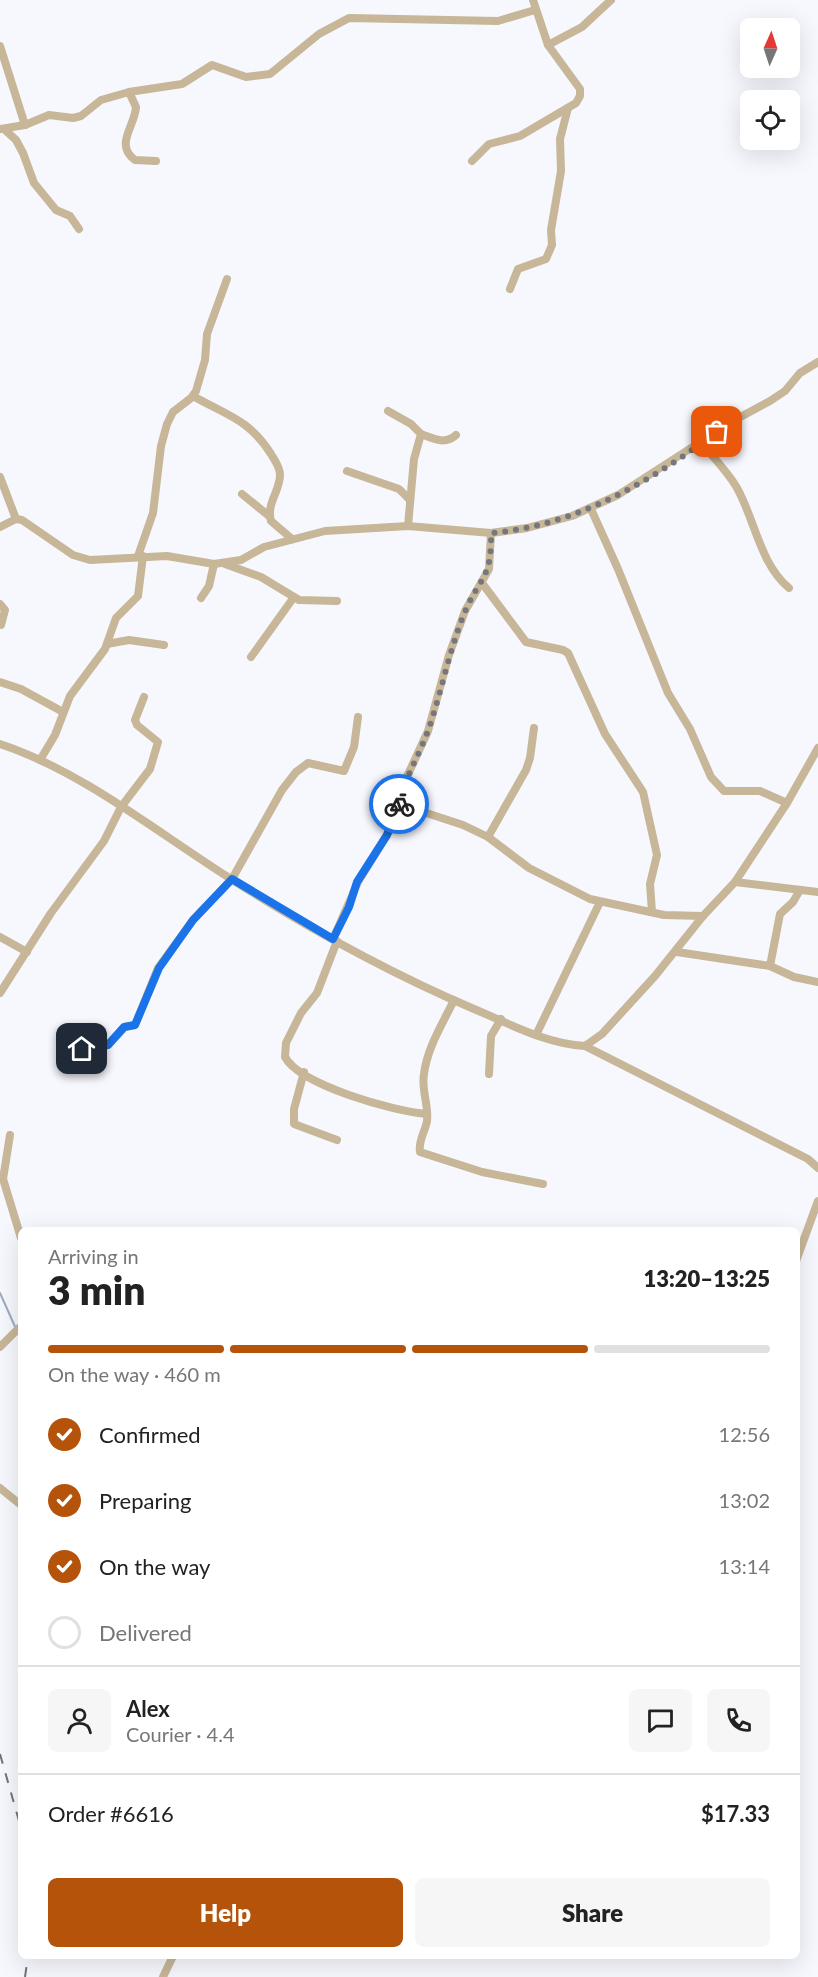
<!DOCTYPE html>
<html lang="en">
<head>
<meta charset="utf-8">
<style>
	body { margin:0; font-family:Lato,sans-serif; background:#f6f6f6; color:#222; height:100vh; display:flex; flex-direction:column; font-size:22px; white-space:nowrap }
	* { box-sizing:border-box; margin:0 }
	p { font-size:20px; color:#767676 }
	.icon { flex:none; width:33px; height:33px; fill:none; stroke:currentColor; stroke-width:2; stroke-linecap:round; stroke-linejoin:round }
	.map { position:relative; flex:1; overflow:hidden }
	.panel { position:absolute; left:18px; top:1227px; width:782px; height:732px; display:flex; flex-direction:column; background:#fff; border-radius:9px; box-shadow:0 6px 24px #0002 }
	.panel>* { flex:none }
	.needle { width:39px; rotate:3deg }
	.buttons { position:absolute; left:740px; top:18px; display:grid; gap:12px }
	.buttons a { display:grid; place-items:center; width:60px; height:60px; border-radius:9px; background:#fff; box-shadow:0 6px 24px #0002; font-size:30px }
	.pin { position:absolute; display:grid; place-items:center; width:51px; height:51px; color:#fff; margin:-26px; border-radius:12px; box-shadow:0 3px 9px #0006 }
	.courier { position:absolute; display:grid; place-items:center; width:60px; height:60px; margin:-30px; border:4px solid #1a73e8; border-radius:50%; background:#fff; color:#222; box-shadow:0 2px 8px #0007 }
	.head em { font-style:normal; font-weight:800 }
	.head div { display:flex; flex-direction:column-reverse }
	.head { display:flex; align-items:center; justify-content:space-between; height:102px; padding:0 30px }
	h1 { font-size:39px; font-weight:800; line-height:45px }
	.bar { display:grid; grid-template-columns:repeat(4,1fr); gap:9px 6px; align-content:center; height:72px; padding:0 30px }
	.bar i { height:8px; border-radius:4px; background:#e0e0e0 }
	.bar .active { background:#b45309 }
	.bar p { grid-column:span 4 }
	.line { display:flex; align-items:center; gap:15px; padding:0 30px; border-top:2px solid #e0e0e0 }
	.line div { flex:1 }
	.round { display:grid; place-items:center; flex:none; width:63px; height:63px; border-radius:9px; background:#f6f6f6 }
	ol { padding:0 30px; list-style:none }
	li { display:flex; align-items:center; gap:18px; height:66px }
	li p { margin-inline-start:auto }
	li .icon { padding:6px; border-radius:50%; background:#b45309; color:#fff; stroke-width:4 }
	li:last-child { color:#767676 }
	li i { width:33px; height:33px; border:3px solid #e0e0e0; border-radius:50% }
	.primary-button { display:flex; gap:12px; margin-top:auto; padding:12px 30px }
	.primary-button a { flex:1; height:69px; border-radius:9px; background:#b45309; color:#fff; font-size:24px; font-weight:800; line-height:69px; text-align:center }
	.primary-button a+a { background:#f6f6f6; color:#222 }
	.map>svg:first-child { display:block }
</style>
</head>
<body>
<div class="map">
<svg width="818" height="1977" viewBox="0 0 818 1977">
	<rect width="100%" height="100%" fill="#f6f8fe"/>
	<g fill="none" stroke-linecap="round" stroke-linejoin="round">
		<!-- stream -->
		<polyline stroke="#a0aabf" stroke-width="2" points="0,1293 21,1340"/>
		<!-- minor -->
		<g stroke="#c7b697" stroke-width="8">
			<polyline points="548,45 582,27 611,0"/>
			<polyline points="0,46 25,125"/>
			<path d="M129,92L136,107C135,126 114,145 135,160L156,161"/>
			<polyline points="0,129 25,125 49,115 73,118 81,116 101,100 129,92 182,84 212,65 246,77 270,74 319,34 349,18 498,21 535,10"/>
			<polyline points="4,129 16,140 23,153 34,183 56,210 70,216 79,229"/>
			<polyline points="472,161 489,144 520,136 576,103 580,96 580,89 548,45 533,0"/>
			<polyline points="510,289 518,269 546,259 552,245 551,230 561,171 560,139 568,108"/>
			<path d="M193,396C226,415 249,419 271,454C275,461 280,467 280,475C280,491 266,504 271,521L292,539"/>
			<polyline points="388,411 411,424 421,434 414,459 408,526"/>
			<path d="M421,434C434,439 445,445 456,435"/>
			<path d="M702,444C714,458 728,472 737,488C755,520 760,564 789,588"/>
			<polyline points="347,471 399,489 410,500"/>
			<polyline points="0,477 16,519"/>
			<polyline points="242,494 269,516"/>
			<polyline points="591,509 618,569 668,693 690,729 711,777 724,791 760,791 787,803"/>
			<polyline points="0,527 16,519 22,520 73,555 90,560 167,556 214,564 241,560 264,547 325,531 408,526 491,533 527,528 572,516 618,495 733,421 770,401 785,391 800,373 818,362"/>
			<polyline points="138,556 153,513 161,446 167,424 173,412 191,398 196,391 205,360 207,334 227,279"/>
			<polyline points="225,564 261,577 299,600 337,601"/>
			<polyline points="482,583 526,642 563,650 568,653 605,734 643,792 657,855 650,884 652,912"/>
			<polyline points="201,598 209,586 214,564"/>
			<polyline points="0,604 5,610 1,625"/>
			<polyline points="107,644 129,640 164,645"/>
			<polyline points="251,657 294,597"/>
			<polyline points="0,682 21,689 63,712"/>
			<path d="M0,744C82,771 158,833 231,879C308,928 390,973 474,1009C510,1024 546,1044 585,1046L602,1034L655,976L703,916L735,882L787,803L818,748"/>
			<polyline points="40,760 55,735 70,696 105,649 116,618 138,596 143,556"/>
			<polyline points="399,804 463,825 488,837 529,868 590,899 664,915 703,916"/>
			<polyline points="488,837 526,770 530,758 534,728"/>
			<polyline points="735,882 818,892"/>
			<polyline points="0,937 27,952"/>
			<polyline points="333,939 358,882 387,835 405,781 428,731 449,655 465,611 489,569 491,533"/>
			<path d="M337,941L317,993L301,1013L286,1043L285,1057C300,1085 395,1112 427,1114"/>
			<polyline points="677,952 770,966 794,977 818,982"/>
			<polyline points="770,966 780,914 793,902 800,890"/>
			<polyline points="0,993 51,913 104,841 121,807 150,769 158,742 137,725 135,720 144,697"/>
			<path d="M454,1000C443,1023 427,1048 424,1074C421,1090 429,1105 427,1121C425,1132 418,1141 420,1152L482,1172L543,1184"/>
			<polyline points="536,1035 600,902"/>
			<polyline points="585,1046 808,1159 818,1168"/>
			<polyline points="82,1049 108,1045 125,1027 135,1025 158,968 193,920 232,879 282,790 296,772 308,763 344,771 354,747 358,717"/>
			<polyline points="304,1072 294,1109 294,1124 337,1140"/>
			<polyline points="489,1074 491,1036 501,1019"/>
			<polyline points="10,1135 3,1179 21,1238"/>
			<polyline points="796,1261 818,1201"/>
			<polyline points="0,1347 21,1326"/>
			<polyline points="0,1488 21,1505"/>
			<polyline points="163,1977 173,1956"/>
		</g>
		<!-- rail -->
		<g stroke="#737479" stroke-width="2" stroke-dasharray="10 10" stroke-linecap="butt">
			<polyline points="0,1754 21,1828"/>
			<polyline points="25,1977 28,1956"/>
		</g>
	</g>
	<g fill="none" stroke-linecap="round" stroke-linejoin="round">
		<!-- done -->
		<path stroke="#76777c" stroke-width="6" stroke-dasharray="0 10.8" d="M399,804C405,777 420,754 429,728C442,690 449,651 464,614C479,577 492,580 491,533C575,526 650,482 717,432"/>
		<!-- route -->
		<polyline stroke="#1a73e8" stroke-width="8" points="82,1049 108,1045 124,1027 135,1025 159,968 193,920 232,879 333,939 349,907 357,882 387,835 399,804"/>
	</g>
</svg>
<div class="buttons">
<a><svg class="needle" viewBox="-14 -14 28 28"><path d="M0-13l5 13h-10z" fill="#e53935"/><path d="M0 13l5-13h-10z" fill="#767676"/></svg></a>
<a><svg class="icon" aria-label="locate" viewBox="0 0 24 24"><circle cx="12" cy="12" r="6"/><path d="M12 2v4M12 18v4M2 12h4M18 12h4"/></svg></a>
</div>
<div class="pin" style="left:717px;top:432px;background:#ea580c"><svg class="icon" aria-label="bag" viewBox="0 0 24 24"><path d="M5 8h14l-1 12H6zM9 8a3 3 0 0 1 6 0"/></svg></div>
<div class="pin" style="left:82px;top:1049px;background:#1f2937"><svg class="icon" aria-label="home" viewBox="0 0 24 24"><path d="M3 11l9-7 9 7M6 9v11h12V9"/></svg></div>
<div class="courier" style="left:399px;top:804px"><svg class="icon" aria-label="bike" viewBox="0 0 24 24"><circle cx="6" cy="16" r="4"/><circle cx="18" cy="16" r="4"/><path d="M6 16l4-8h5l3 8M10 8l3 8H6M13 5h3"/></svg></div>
<section class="panel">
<div class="head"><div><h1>3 min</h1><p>Arriving in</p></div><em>13:20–13:25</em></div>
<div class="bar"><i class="active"></i><i class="active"></i><i class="active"></i><i></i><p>On the way · 460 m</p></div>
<ol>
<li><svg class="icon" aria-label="check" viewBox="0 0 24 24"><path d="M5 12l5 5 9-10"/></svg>Confirmed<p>12:56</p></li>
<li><svg class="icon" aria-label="check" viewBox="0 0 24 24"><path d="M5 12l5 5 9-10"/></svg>Preparing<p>13:02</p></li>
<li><svg class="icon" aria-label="check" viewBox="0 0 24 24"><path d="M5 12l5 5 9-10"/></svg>On the way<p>13:14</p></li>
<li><i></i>Delivered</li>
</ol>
<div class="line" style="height:108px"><a class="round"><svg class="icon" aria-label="person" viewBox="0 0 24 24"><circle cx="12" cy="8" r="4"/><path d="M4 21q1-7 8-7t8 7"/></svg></a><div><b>Alex</b><p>Courier · 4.4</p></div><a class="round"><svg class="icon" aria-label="chat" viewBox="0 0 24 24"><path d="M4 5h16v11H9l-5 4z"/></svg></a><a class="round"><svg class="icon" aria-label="phone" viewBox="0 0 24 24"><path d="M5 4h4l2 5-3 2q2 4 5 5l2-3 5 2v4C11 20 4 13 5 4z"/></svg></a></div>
<div class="line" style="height:78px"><div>Order #6616</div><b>$17.33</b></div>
<div class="primary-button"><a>Help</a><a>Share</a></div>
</section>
</div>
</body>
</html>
